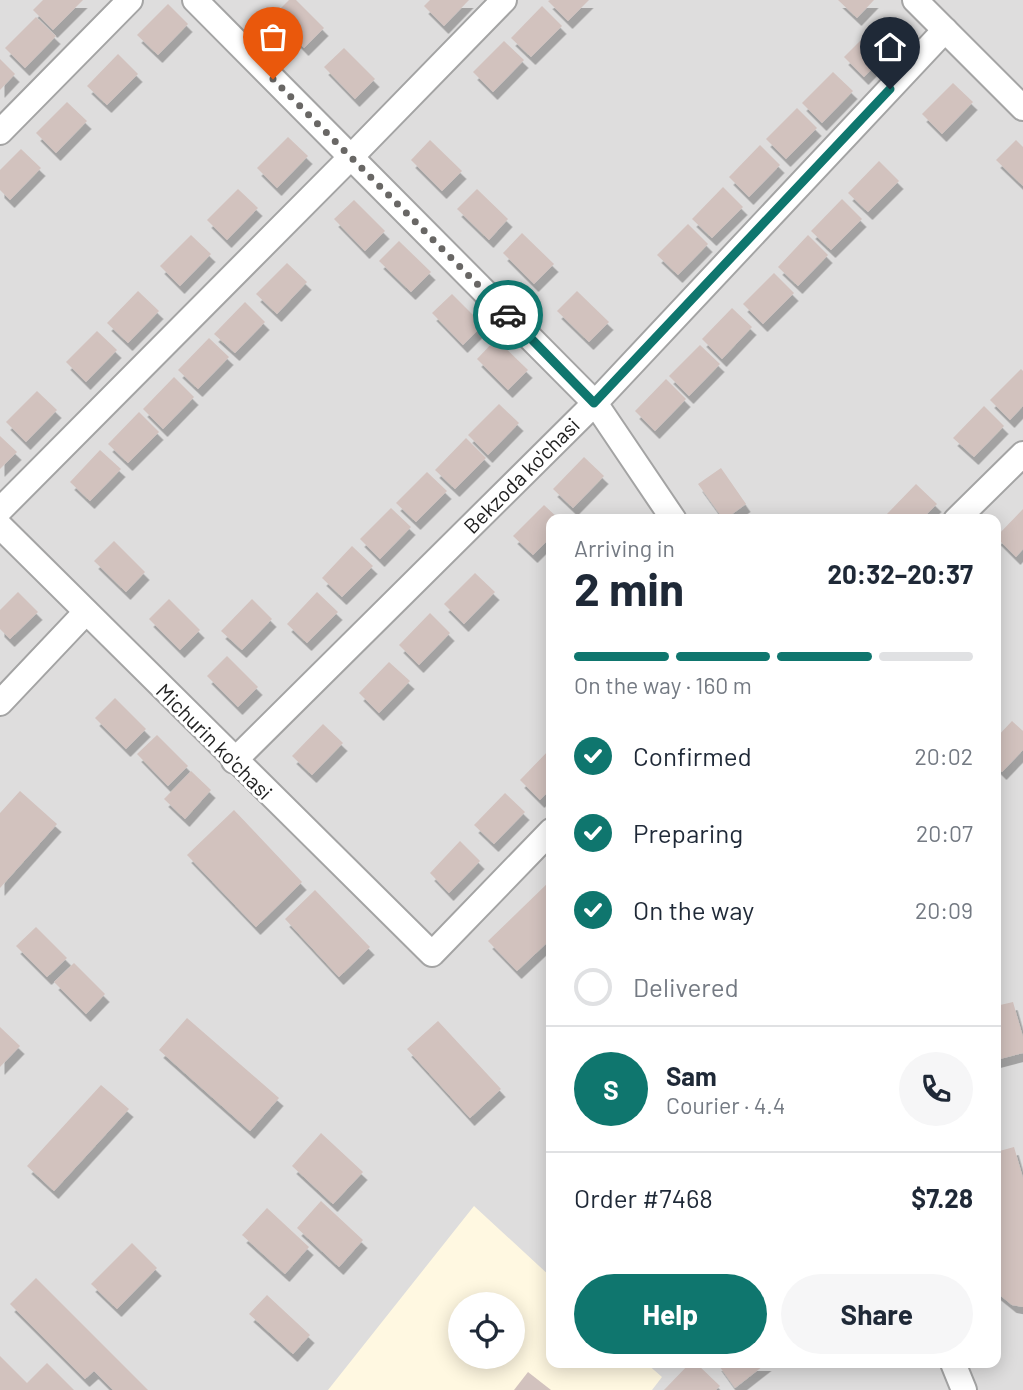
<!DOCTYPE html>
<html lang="en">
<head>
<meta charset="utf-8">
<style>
	body { margin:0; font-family:Barlow,sans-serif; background:#f6f6f7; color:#1f2937; height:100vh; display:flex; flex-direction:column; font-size:26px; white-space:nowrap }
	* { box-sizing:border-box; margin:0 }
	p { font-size:23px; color:#747a83 }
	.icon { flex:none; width:38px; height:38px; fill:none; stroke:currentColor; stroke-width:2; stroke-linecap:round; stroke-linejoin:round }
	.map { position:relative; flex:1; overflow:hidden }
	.sheet { position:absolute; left:546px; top:514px; width:455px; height:854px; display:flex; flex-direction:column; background:#fff; border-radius:14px; box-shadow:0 4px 18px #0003 }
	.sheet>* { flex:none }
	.tools { position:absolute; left:448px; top:1292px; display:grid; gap:14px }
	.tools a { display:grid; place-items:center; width:77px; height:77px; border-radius:50%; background:#fff; box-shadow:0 4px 18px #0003; font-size:35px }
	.pin { position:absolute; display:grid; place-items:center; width:60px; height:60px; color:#fff; margin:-72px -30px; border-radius:50% 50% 50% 0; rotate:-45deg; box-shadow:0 0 7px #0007 }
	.pin .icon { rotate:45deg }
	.courier { position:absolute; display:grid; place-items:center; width:70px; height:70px; margin:-35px; border:5px solid #0f766e; border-radius:50%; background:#fff; color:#222; box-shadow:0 2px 9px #0007 }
	.headline em { font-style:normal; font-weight:700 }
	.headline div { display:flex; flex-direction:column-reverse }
	.headline { display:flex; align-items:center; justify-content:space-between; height:119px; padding:0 28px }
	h1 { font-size:46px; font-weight:700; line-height:52px }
	.bar { display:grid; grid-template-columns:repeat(4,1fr); gap:10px 7px; align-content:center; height:84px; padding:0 28px }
	.bar i { height:9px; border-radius:5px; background:#e0e1e3 }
	.bar .current { background:#0f766e }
	.bar p { grid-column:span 4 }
	.line { display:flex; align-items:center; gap:18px; padding:0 28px; border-top:2px solid #e0e1e3 }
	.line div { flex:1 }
	.round { display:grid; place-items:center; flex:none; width:74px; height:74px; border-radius:37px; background:#f6f6f7 }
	ol { padding:0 28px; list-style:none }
	li { display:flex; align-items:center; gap:21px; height:77px }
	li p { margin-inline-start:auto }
	li .icon { padding:7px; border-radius:50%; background:#0f766e; color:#fff; stroke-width:4 }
	li:last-child { color:#747a83 }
	li i { width:38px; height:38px; border:4px solid #e0e1e3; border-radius:50% }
	.button { display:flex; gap:14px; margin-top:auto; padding:14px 28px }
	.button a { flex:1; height:80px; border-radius:42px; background:#0f766e; color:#fff; font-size:28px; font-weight:700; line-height:80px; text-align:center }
	.button a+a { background:#f6f6f7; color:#1f2937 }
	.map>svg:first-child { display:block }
</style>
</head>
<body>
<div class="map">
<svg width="1023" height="1390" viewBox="0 0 1023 1390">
	<defs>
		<filter id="shadow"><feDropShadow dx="4.5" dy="8" stdDeviation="0" flood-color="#0004"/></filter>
	</defs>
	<rect width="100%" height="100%" fill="#f1ebe5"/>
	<!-- residential -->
	<path fill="#dedddd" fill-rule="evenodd" d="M0,0H1023V1390H0ZM551,520H996V1363H551ZM460,1304H513V1356H460Z"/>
	<!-- education -->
	<path fill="#fff8e1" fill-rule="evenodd" d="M474,1206L551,1277V1363H646L662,1377L652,1390H328ZM460,1304H513V1356H460Z"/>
	<!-- building -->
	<g fill="#d2c2be" filter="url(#shadow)">
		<polygon points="43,0 83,0 53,30 33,10"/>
		<polygon points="289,0 296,0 324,28 304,48 273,16"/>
		<polygon points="430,0 469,0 444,26 424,6"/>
		<polygon points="550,0 589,0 568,21 548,1"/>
		<polygon points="838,0 874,0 857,18"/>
		<polygon points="168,4 188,24 158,55 137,35"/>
		<polygon points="542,6 562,26 531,57 511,38"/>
		<polygon points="36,17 56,36 25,68 5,48"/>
		<polygon points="875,26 895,45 864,77 844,57"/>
		<polygon points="504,41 524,60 493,92 473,72"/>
		<polygon points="344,48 375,79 355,99 324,67"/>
		<polygon points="118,54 138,74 107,105 87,86"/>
		<polygon points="0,59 15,74 0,90"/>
		<polygon points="833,72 853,91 822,123 802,103"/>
		<polygon points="953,83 973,102 942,134 922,114"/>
		<polygon points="67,102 87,121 56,153 36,133"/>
		<polygon points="797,108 817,128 786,159 766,139"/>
		<polygon points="288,137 308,156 277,188 257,168"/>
		<polygon points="430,140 462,171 442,191 411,160"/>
		<polygon points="1016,140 1023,147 1023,186 996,160"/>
		<polygon points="760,145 780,165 749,197 729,177"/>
		<polygon points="21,149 41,168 10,200 0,190 0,170"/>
		<polygon points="879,161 899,181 868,212 848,193"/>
		<polygon points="723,187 743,207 712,238 692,219"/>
		<polygon points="238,189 258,208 227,240 207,220"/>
		<polygon points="477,189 508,219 489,240 457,209"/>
		<polygon points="842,199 862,219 831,250 811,231"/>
		<polygon points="354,200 385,231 365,251 334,219"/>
		<polygon points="688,224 708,244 678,275 657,255"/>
		<polygon points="522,233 554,264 534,284 503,253"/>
		<polygon points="191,235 211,254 180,286 160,266"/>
		<polygon points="808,235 828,255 798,286 778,267"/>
		<polygon points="399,241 431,272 411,292 379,261"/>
		<polygon points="287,263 307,282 277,314 256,294"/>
		<polygon points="774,273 794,293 763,324 743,304"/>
		<polygon points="138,291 159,311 128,343 107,323"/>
		<polygon points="577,291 609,322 589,342 557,311"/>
		<polygon points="452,294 483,325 463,345 432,313"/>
		<polygon points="245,302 265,322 235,353 214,334"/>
		<polygon points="732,308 752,327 722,359 702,339"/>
		<polygon points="97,331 117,350 86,382 66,362"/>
		<polygon points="209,338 229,357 198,389 178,370"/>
		<polygon points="496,339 528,370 508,390 477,359"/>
		<polygon points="700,345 720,364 689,396 669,376"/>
		<polygon points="1021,369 1023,371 1023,406 1010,420 990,400"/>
		<polygon points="174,377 194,397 163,429 143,409"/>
		<polygon points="666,379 686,399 655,431 635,411"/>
		<polygon points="37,391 57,410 26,442 6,422"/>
		<polygon points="499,404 519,423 488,455 468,435"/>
		<polygon points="984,406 1004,426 974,457 953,438"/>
		<polygon points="139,412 159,432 128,463 108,444"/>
		<polygon points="0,436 17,452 0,469"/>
		<polygon points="466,438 486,458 455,489 435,470"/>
		<polygon points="100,450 121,469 90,501 70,482"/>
		<polygon points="584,457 604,476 573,508 553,489"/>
		<polygon points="721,468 746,504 724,520 698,484"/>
		<polygon points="427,472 447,491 416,522 396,503"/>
		<polygon points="916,484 937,504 921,520 890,520 886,515"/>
		<polygon points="544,505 560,520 551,520 551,537 533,555 513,536"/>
		<polygon points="391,508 411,527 380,559 360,539"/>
		<polygon points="1023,509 1023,549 1016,557 996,537"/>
		<polygon points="114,541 145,572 126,592 94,561"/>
		<polygon points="352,546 373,566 342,597 322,578"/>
		<polygon points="475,573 495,592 464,624 444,604"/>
		<polygon points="18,592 38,612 10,639 0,629 0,610"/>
		<polygon points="317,592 338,612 307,643 287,624"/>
		<polygon points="169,599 200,630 180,650 149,619"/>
		<polygon points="252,599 272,619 242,650 221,631"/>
		<polygon points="430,613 450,633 419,665 399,645"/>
		<polygon points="227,656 258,687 238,707 207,676"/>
		<polygon points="389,662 410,681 379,713 359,693"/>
		<polygon points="115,698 146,729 126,749 95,718"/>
		<polygon points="1012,721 1023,731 1023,750 1002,772 996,766 996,738"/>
		<polygon points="323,724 343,743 312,775 292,756"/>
		<polygon points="157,735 188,766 168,786 137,754"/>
		<polygon points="551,748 551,789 540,800 520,780"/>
		<polygon points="191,771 211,790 185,819 164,799"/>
		<polygon points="20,791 57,824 0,888 0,813"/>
		<polygon points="505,793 525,812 494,844 474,825"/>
		<polygon points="234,810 302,882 256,927 187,855"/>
		<polygon points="460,841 480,861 449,893 430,873"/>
		<polygon points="551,880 551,939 517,971 488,941"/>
		<polygon points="315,890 370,947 339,977 285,919"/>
		<polygon points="36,927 67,958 47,977 16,946"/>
		<polygon points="74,963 105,994 86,1014 54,982"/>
		<polygon points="1013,1002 1023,1037 1023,1053 996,1060 996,1006"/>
		<polygon points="187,1018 279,1098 250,1131 159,1050"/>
		<polygon points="438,1021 501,1089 470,1118 407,1049"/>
		<polygon points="0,1027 20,1046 0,1067"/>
		<polygon points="101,1085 129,1109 54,1191 27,1166"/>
		<polygon points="321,1133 363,1172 333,1204 292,1166"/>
		<polygon points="1014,1147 1023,1178 1023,1307 1012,1305 996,1292 996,1152"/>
		<polygon points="321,1201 363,1240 339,1267 297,1228"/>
		<polygon points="267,1208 309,1247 285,1274 242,1235"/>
		<polygon points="132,1243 157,1268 117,1309 91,1284"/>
		<polygon points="36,1278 148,1390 113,1390 94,1371 85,1379 10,1304"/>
		<polygon points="267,1295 310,1335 293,1354 249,1314"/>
		<polygon points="0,1356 27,1383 47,1363 74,1390 0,1390"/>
		<polygon points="690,1363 696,1363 720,1386 716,1390 664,1390"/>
		<polygon points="717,1363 767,1363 735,1388"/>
		<polygon points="528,1372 551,1390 514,1390"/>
	</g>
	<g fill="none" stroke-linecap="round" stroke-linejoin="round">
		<defs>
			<g id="street">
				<polyline points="195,0 595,403 674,520"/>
				<polyline points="915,0 1023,108"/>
				<polyline points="0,132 130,0"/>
				<polyline points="0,510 351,157 504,0"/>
				<polyline points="956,520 1023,454"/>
				<polyline points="0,526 432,954 551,831"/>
				<polyline points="0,703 86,612"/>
				<polyline points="234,761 595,403 945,30"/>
				<polyline points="953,1363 964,1390"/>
			</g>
		</defs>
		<!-- street casing -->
		<use href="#street" stroke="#a4a4a4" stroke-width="28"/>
		<!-- street -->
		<use href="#street" stroke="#fff" stroke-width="24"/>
	</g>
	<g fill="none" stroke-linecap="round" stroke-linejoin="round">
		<!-- done -->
		<polyline stroke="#696765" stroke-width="7" stroke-dasharray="0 12.6" points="273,79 508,315"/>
		<!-- route -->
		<polyline stroke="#0f766e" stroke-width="9" points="508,315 594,403 890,89"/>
	</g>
	<g text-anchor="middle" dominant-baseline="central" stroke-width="6" stroke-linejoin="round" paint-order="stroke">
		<!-- street labels -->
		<g font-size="21" fill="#202020" stroke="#fff">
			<text transform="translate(521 475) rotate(-45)">Bekzoda ko'chasi</text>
			<text transform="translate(215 741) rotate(45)">Michurin ko'chasi</text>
		</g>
	</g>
</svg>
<div class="tools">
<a><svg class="icon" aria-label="locate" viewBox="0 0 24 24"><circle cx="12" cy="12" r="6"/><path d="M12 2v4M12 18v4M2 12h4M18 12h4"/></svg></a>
</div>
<div class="pin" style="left:273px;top:79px;background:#ea580c"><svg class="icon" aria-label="bag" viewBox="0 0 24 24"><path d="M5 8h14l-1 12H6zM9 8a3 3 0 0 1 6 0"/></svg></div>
<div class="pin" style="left:890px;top:89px;background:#1f2937"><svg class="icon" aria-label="home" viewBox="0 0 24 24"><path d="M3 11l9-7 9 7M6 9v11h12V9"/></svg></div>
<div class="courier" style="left:508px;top:315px"><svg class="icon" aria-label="car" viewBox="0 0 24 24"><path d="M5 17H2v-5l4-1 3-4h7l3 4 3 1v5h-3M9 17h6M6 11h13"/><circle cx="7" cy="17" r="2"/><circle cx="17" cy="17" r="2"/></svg></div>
<section class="sheet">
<div class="headline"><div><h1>2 min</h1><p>Arriving in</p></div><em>20:32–20:37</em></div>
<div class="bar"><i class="current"></i><i class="current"></i><i class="current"></i><i></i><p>On the way · 160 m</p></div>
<ol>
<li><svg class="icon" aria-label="check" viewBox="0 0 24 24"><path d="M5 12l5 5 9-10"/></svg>Confirmed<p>20:02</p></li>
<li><svg class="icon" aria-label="check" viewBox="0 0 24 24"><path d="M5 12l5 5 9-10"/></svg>Preparing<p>20:07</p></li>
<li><svg class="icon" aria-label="check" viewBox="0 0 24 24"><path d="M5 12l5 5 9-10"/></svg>On the way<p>20:09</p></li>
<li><i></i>Delivered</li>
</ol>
<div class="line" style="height:126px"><b class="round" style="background:#0f766e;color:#fff">S</b><div><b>Sam</b><p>Courier · 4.4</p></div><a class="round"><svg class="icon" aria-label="phone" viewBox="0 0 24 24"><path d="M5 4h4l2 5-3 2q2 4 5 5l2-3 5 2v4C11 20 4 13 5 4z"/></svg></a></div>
<div class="line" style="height:91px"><div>Order #7468</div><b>$7.28</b></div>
<div class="button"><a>Help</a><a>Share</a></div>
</section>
</div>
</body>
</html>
